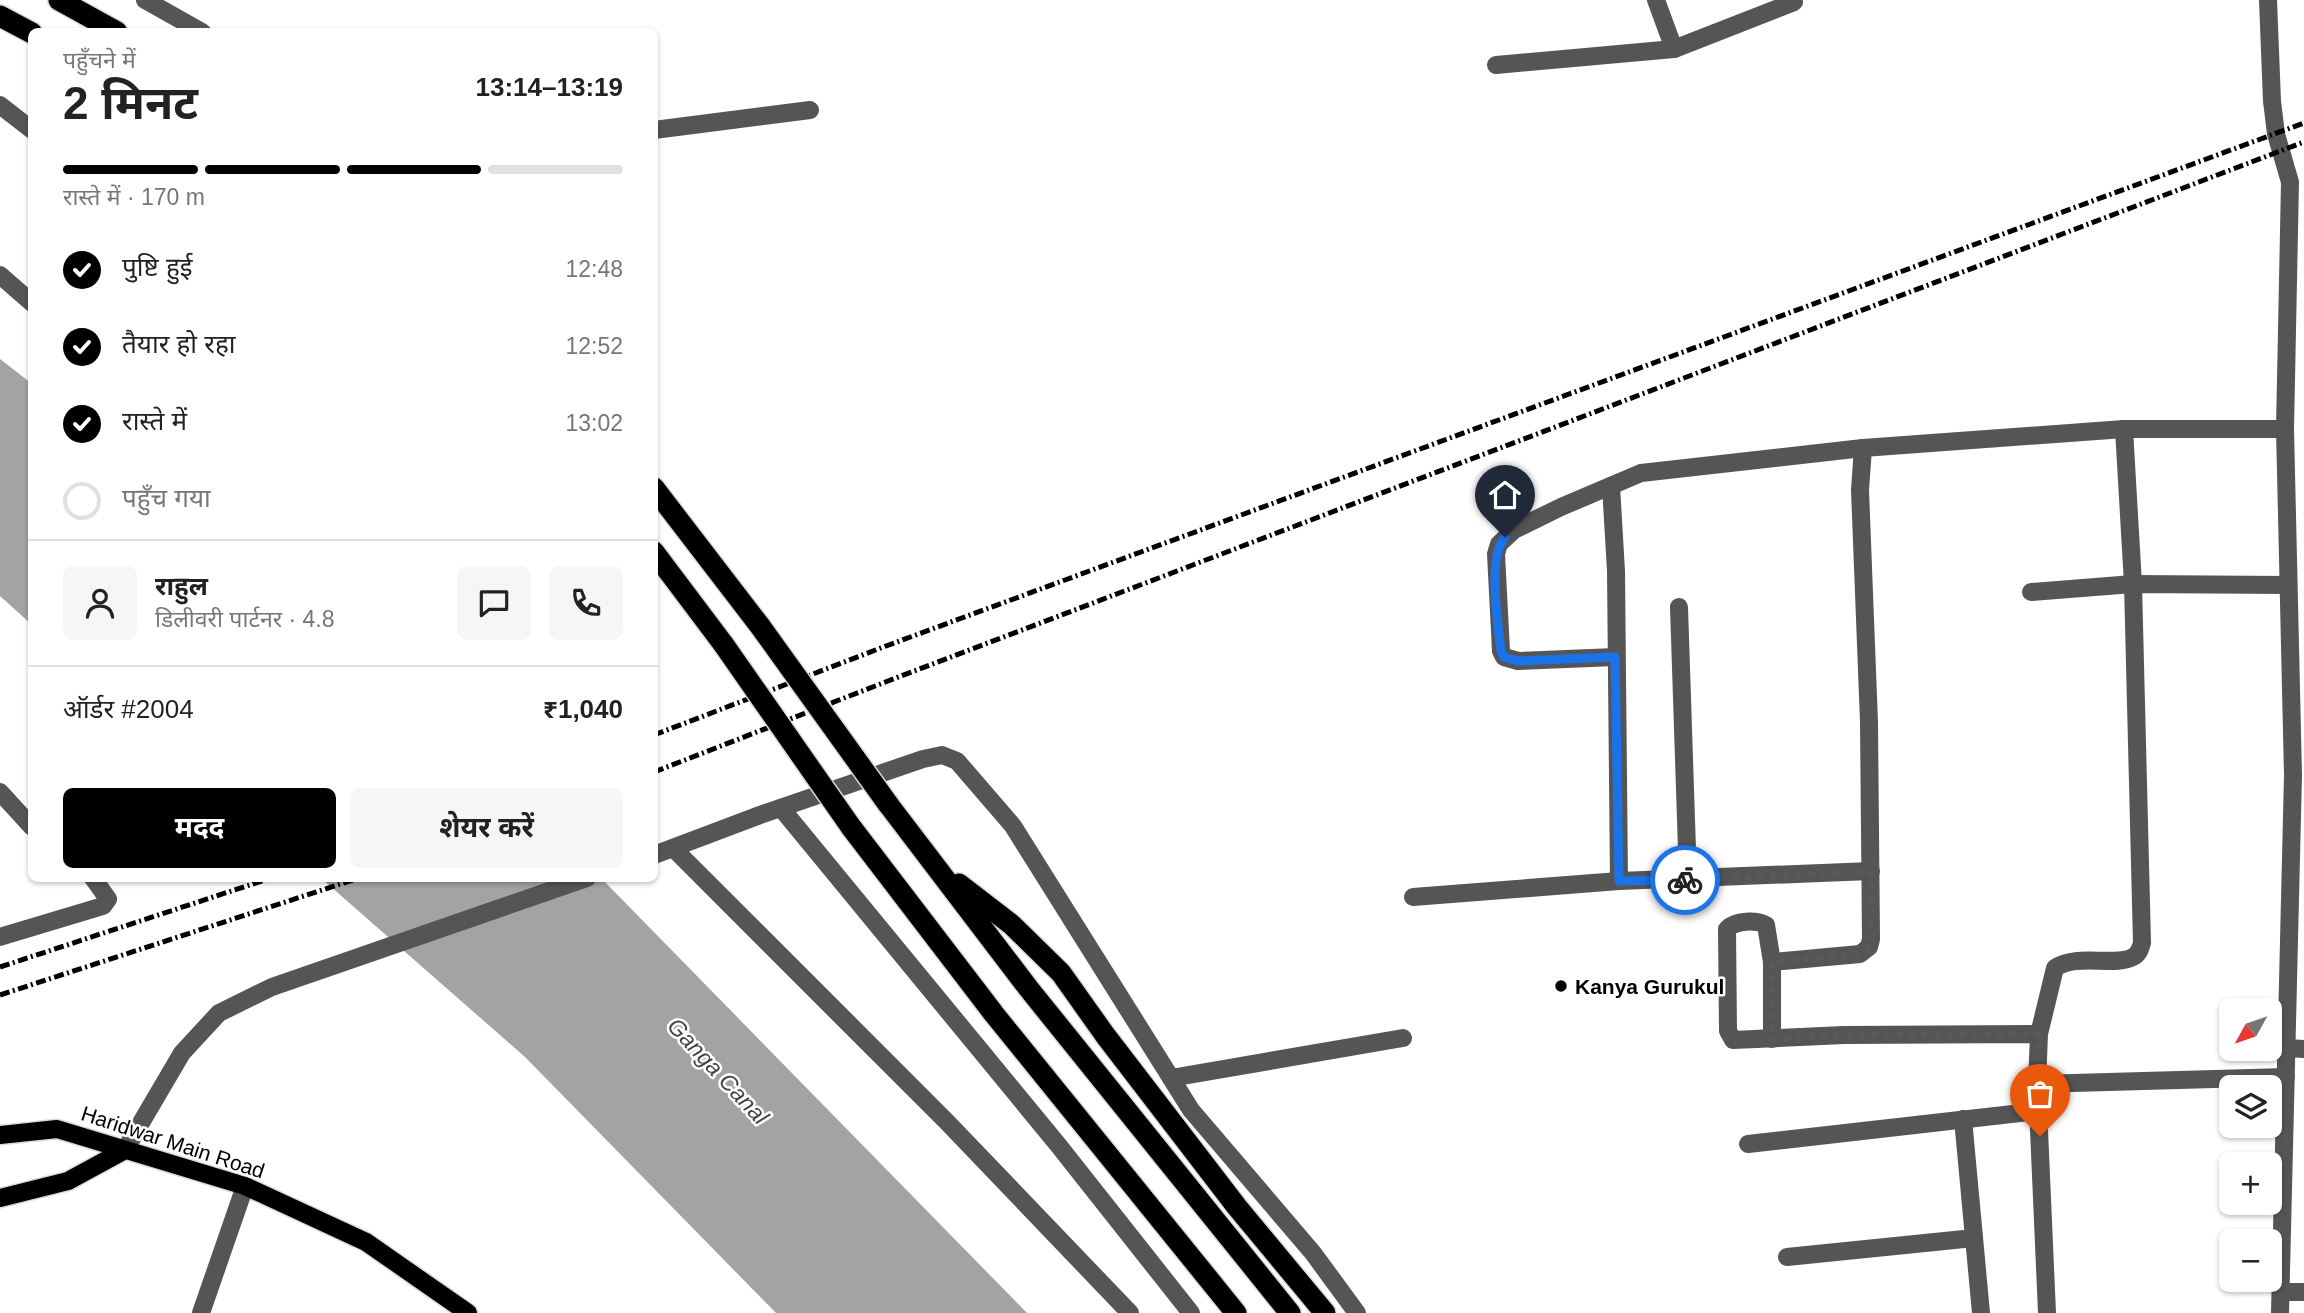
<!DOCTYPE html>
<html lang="hi">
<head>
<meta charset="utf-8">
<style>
	body { margin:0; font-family:Arial,"Noto Sans Devanagari",sans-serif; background:#f6f6f6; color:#222; height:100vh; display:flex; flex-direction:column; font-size:26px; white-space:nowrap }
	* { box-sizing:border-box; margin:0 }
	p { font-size:23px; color:#767676 }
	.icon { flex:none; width:38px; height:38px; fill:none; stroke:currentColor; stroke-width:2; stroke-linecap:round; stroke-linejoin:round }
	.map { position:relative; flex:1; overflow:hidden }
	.side { position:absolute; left:28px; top:28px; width:630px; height:854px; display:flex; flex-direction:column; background:#fff; border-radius:10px; box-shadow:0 2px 5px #0004 }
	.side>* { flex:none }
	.needle { width:46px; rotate:230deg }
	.tools { position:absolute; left:2219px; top:998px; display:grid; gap:14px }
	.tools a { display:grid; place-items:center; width:63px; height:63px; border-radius:10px; background:#fff; box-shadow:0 2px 5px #0004; font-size:35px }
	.pin { position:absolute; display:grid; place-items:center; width:60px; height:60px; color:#fff; margin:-72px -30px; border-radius:50% 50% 50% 0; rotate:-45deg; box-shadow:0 0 7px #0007 }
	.pin .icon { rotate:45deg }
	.courier { position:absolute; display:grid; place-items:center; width:70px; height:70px; margin:-35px; border:5px solid #1a73e8; border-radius:50%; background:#fff; color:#222; box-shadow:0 2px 9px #0007 }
	.headline em { font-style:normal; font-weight:700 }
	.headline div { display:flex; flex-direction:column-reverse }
	.headline { display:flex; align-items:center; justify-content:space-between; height:119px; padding:0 35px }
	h1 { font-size:46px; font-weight:700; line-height:52px }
	.bar { display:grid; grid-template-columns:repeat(4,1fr); gap:10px 7px; align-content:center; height:84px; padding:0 35px }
	.bar i { height:9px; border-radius:5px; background:#e0e0e0 }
	.bar .current { background:#000 }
	.bar p { grid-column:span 4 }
	.line { display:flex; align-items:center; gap:18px; padding:0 35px; border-top:2px solid #e0e0e0 }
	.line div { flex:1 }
	.round { display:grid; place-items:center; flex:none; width:74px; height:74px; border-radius:10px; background:#f6f6f6 }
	ol { padding:0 35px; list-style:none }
	li { display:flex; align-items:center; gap:21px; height:77px }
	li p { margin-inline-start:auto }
	li .icon { padding:7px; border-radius:50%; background:#000; color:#fff; stroke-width:4 }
	li:last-child { color:#767676 }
	li i { width:38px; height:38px; border:4px solid #e0e0e0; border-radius:50% }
	.primary-button { display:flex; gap:14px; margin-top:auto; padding:14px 35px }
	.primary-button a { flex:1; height:80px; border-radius:10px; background:#000; color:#fff; font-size:28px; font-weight:700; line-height:80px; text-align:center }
	.primary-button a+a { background:#f6f6f6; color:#222 }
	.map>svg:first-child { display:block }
</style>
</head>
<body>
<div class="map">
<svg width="2304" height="1313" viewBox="0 0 2304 1313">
	<rect width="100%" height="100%" fill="#fff"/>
	<!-- water -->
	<g fill="#a3a3a3">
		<polygon points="0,359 31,383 31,624 0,596"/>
		<polygon points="322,879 602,879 1027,1313 776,1313 525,1057"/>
	</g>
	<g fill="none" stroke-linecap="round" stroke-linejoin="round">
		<defs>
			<g id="major">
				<polyline points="0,1135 57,1129 245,1186 366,1242 468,1313"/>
				<polyline points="0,1198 68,1181 125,1150"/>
			</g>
			<g id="highway">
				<polyline points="59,0 117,32"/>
				<polyline points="0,16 32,33"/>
				<polyline points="654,488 760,626"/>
				<polyline points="654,552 724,645"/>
				<polyline points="888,804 1029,989 1290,1313"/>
				<polyline points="851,827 994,1014 1236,1313"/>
				<polyline points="959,884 1012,925 1061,973 1105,1035 1237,1207 1325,1313"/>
			</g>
		</defs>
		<!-- major casing -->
		<use href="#major" stroke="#dbdbdb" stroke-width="21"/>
		<!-- highway casing -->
		<use href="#highway" stroke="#dbdbdb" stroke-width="24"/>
		<!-- minor -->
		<g stroke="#555" stroke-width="18">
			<polyline points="145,0 202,32"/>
			<polyline points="1656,0 1674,49"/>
			<polyline points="2268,0 2272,101 2276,134 2290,182 2285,429 2293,775 2280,1313"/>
			<polyline points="1496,65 1674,49 1794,2"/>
			<polyline points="0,105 32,130"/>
			<polyline points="654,130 810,110"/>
			<polyline points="0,275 32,303"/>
			<polyline points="1611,486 1616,571 1619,881 1871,871"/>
			<polyline points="2031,592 2133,584 2288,585"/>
			<polyline points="1679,607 1688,880"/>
			<polyline points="1615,657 1518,661 1504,657 1501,651 1496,554 1499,544 1514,530 1561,507 1641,473 1863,448 2124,429 2285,429"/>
			<polyline points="0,792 32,827"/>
			<polyline points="781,808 1059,1146 1191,1313"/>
			<polyline points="674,849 947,1122 1130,1313"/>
			<polyline points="654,855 760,815 923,759 942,755 957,761 1013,826 1191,1110 1313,1253 1357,1313"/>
			<polyline points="1413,897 1619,881"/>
			<polyline points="0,937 103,906 108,899 93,878"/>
			<path d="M1772,962L1766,925C1756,920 1736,920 1727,929L1728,1031L1733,1040L1844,1035L2039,1034L2037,1084L2047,1313"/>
			<path d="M2039,1034L2055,968C2076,953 2115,967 2133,957C2139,954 2140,949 2142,943L2133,584L2124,429"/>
			<polyline points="1772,1039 1772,962 1860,954 1869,947 1871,939 1869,722 1860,490 1863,448"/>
			<polyline points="2286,1048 2304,1049"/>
			<polyline points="1171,1078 1403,1038"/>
			<polyline points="2037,1084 2286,1077"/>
			<polyline points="1963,1119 1981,1313"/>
			<polyline points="1748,1144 2039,1111"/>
			<polyline points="125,1150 182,1053 219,1013 272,987 587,878"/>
			<polyline points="1787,1257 1974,1238"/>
			<polyline points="2281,1292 2304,1292"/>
			<polyline points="201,1313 245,1186"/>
		</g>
		<!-- major -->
		<use href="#major" stroke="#000" stroke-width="18"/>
		<!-- highway -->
		<use href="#highway" stroke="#000" stroke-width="21"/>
		<!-- rail -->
		<g stroke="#000" stroke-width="5" stroke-dasharray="10 3.5 2 3.5" stroke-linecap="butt">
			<polyline points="654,735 886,646 2304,123"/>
			<polyline points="654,772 888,681 2304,142"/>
			<polyline points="0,967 271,878"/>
			<polyline points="0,995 359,878"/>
		</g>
		<defs>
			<g id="highway-bridge">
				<polyline points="760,626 888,804"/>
				<polyline points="724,645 851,827"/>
			</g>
		</defs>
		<!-- highway-bridge casing -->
		<use href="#highway-bridge" stroke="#dbdbdb" stroke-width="24" stroke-linecap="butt"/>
		<!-- highway-bridge -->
		<use href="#highway-bridge" stroke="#000" stroke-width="21"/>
	</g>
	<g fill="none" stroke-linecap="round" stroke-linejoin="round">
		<!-- done -->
		<polyline stroke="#595959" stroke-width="7" stroke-dasharray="0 12.6" points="1685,880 1871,871 1871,939 1869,947 1860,954 1772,962 1772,1039 1844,1035 2039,1034 2037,1084 2040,1136"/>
		<!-- route -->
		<path stroke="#1a73e8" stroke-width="9" d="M1505,537C1487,557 1498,624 1501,651L1504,657L1518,661L1615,657L1619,881L1685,880"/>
	</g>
	<!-- markers -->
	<circle fill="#000" stroke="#fff" stroke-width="2.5" cx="1561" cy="986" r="7"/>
	<g text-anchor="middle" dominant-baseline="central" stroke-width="5" stroke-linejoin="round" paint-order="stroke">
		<!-- poi labels -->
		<g font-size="21" font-weight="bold" fill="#000" stroke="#fff" text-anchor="start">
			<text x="1575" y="986">Kanya Gurukul</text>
		</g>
		<!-- street labels -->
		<g font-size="21" fill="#000" stroke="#fff">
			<text transform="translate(173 1142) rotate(18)">Haridwar Main Road</text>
		</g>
		<!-- water labels -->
		<g font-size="23" font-style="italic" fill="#444" stroke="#fff">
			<text transform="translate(718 1071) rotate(47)">Ganga Canal</text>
		</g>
	</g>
</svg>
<div class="tools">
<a><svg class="needle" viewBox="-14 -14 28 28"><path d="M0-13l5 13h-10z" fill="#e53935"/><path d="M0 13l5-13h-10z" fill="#767676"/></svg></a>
<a><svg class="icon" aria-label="layers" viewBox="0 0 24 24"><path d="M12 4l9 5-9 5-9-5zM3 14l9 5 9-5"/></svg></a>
<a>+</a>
<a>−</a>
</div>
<div class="pin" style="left:2040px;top:1136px;background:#ea580c"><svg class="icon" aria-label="bag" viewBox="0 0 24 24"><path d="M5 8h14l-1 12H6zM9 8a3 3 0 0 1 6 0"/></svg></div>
<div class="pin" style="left:1505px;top:537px;background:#1f2937"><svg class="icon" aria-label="home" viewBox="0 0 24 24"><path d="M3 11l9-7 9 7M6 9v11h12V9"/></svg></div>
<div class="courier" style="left:1685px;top:880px"><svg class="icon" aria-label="bike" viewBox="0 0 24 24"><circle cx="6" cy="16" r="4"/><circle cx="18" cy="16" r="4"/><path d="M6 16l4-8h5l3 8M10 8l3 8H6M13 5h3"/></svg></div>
<section class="side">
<div class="headline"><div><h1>2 मिनट</h1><p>पहुँचने में</p></div><em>13:14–13:19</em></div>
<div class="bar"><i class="current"></i><i class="current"></i><i class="current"></i><i></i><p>रास्ते में · 170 m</p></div>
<ol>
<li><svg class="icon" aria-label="check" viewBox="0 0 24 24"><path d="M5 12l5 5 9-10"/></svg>पुष्टि हुई<p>12:48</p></li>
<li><svg class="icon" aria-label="check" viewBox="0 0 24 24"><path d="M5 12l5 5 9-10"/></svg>तैयार हो रहा<p>12:52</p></li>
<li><svg class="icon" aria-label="check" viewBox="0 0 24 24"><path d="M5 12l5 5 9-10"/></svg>रास्ते में<p>13:02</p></li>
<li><i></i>पहुँच गया</li>
</ol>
<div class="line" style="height:126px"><a class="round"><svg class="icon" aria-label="person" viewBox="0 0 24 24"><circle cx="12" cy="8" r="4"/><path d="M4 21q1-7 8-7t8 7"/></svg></a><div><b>राहुल</b><p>डिलीवरी पार्टनर · 4.8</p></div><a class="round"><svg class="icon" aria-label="chat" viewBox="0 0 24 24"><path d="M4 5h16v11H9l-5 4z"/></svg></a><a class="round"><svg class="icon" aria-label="phone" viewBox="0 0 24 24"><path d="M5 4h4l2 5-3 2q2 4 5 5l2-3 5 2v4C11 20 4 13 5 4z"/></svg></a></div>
<div class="line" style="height:91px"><div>ऑर्डर #2004</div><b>₹1,040</b></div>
<div class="primary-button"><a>मदद</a><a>शेयर करें</a></div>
</section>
</div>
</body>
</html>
